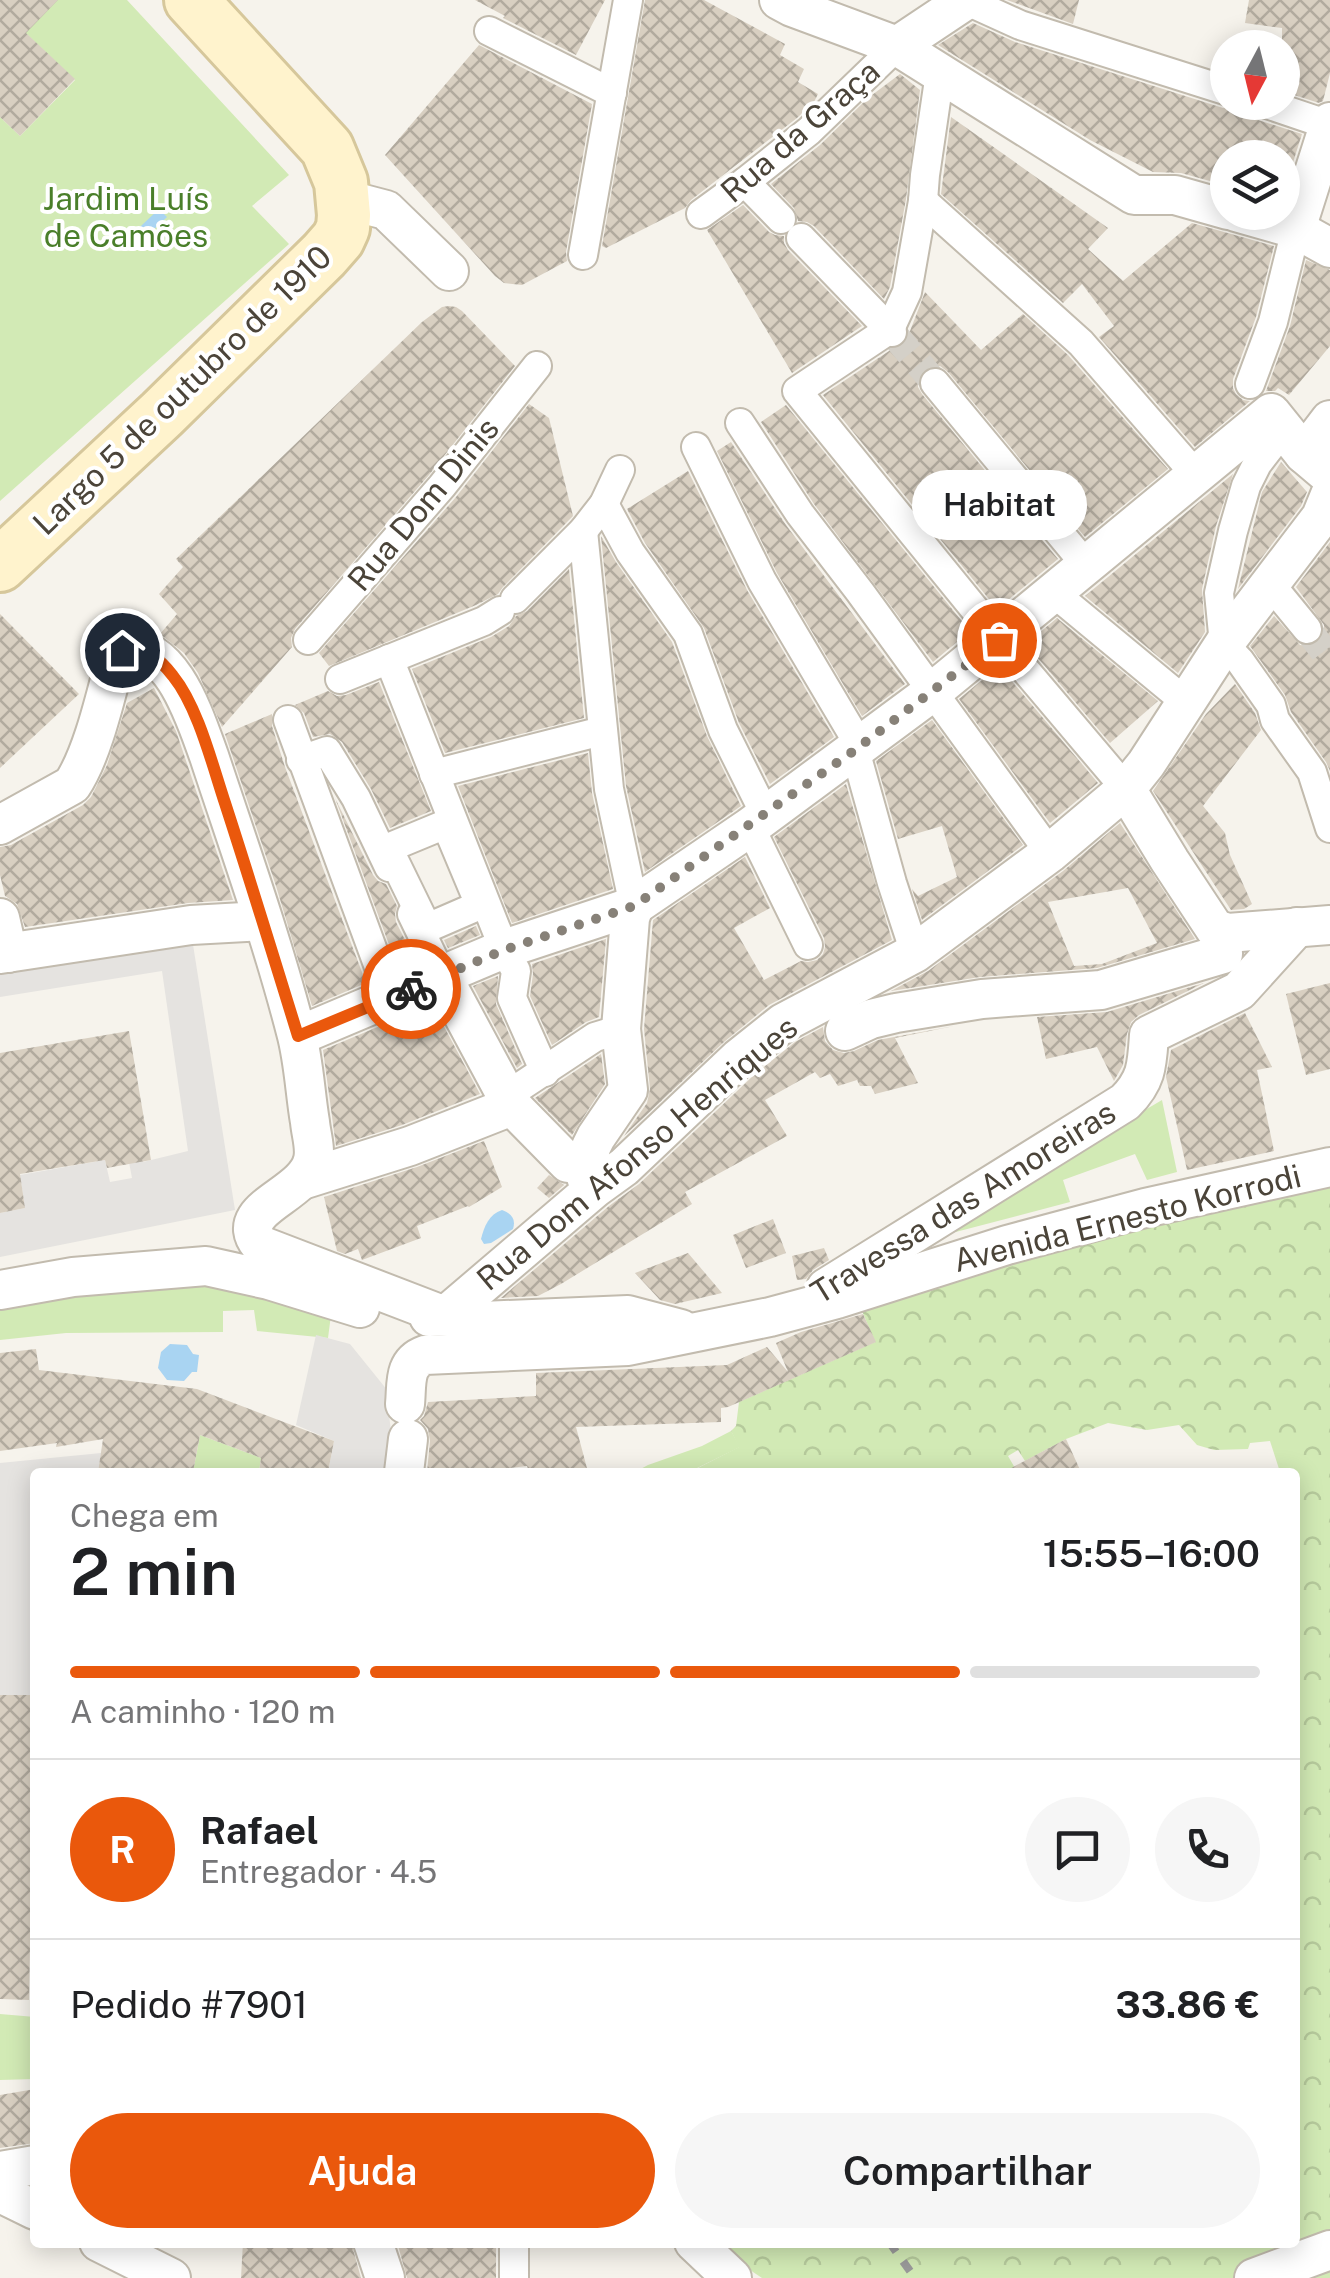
<!DOCTYPE html>
<html lang="pt">
<head>
<meta charset="utf-8">
<style>
	body { margin:0; font-family:"Public Sans",sans-serif; background:#f6f6f6; color:#202124; height:100vh; display:flex; flex-direction:column; font-size:38px; white-space:nowrap }
	* { box-sizing:border-box; margin:0 }
	p { font-size:32px; color:#757577 }
	.icon { flex:none; width:55px; height:55px; fill:none; stroke:currentColor; stroke-width:2; stroke-linecap:round; stroke-linejoin:round }
	.map { position:relative; flex:1; overflow:hidden }
	.sheet { position:absolute; left:30px; top:1468px; width:1270px; height:780px; display:flex; flex-direction:column; background:#fff; border-radius:10px; box-shadow:0 5px 25px #0003 }
	.sheet>* { flex:none }
	.needle { width:65px; rotate:187deg }
	.tools { position:absolute; left:1210px; top:30px; display:grid; gap:20px }
	.tools a { display:grid; place-items:center; width:90px; height:90px; border-radius:50%; background:#fff; box-shadow:0 5px 25px #0003; font-size:50px }
	.pin { position:absolute; display:grid; place-items:center; width:85px; height:85px; color:#fff; margin:-42px; border:5px solid #fff; border-radius:50%; box-shadow:0 2px 10px #0007 }
	.courier { position:absolute; display:grid; place-items:center; width:100px; height:100px; margin:-50px; border:8px solid #ea580c; border-radius:50%; background:#fff; color:#222; box-shadow:0 2px 12px #0007 }
	.bubble { position:absolute; height:70px; border-radius:35px; background:#fff; box-shadow:0 5px 25px #0003; font-size:32px; font-weight:600; line-height:70px; text-align:center }
	.overview em { font-style:normal; font-weight:600 }
	.overview div { display:flex; flex-direction:column-reverse }
	.overview { display:flex; align-items:center; justify-content:space-between; height:170px; padding:0 40px }
	h1 { font-size:65px; font-weight:600; line-height:75px }
	.bar { display:grid; grid-template-columns:repeat(4,1fr); gap:15px 10px; align-content:center; height:120px; padding:0 40px }
	.bar i { height:12px; border-radius:8px; background:#e0e0e0 }
	.bar .selected { background:#ea580c }
	.bar p { grid-column:span 4 }
	.line { display:flex; align-items:center; gap:25px; padding:0 40px; border-top:2px solid #e0e0e0 }
	.line div { flex:1 }
	.round { display:grid; place-items:center; flex:none; width:105px; height:105px; border-radius:52px; background:#f6f6f6 }
	.action { display:flex; gap:20px; margin-top:auto; padding:20px 40px }
	.action a { flex:1; height:115px; border-radius:60px; background:#ea580c; color:#fff; font-size:40px; font-weight:600; line-height:115px; text-align:center }
	.action a+a { background:#f6f6f6; color:#202124 }
	.map>svg:first-child { display:block }
</style>
</head>
<body>
<div class="map">
<svg width="1330" height="2278" viewBox="0 0 1330 2278">
	<defs>
		<pattern id="forest-crowns" width="20" height="18" patternUnits="userSpaceOnUse" patternTransform="scale(2.5)"><rect width="20" height="18" fill="#d2eab5"/><path d="M2 6a3 3 0 1 1 6 0M12 15a3 3 0 1 1 6 0" fill="none" stroke="#b6ca9c"/></pattern>
		<pattern id="building-cross-hatch" width="8" height="8" patternUnits="userSpaceOnUse" patternTransform="scale(2.5)"><rect width="8" height="8" fill="#d8cfc1"/><path d="M0 0l8 8M0 8l8-8" fill="none" stroke="#b1aa9e"/></pattern>
	</defs>
	<rect width="100%" height="100%" fill="#f6f3ec"/>
	<!-- green -->
	<g fill="#d2eab5">
		<polygon points="44,0 127,0 289,175 252,206 289,244 0,501 0,117 20,136 75,80 13,21"/>
		<polygon points="1162,1100 1177,1172 1147,1180 1135,1154 1063,1180 1070,1202 925,1240"/>
		<polygon points="198,1282 250,1287 331,1315 328,1338 257,1331 254,1310 223,1311 223,1332 66,1333 0,1340 0,1304"/>
		<polygon points="731,1431 740,1447 689,1472 635,1472 648,1465 702,1446"/>
		<polygon points="200,1435 261,1458 259,1472 193,1472"/>
		<polygon points="0,2014 35,2017 35,2079 0,2080"/>
	</g>
	<!-- forest -->
	<polygon fill="url(#forest-crowns)" points="1330,1184 1330,2278 762,2278 738,2262 717,2243 1295,2242 1295,1472 1280,1472 1270,1441 1250,1443 1248,1449 1214,1450 1197,1445 1179,1425 1147,1430 1108,1423 1066,1439 1025,1461 1018,1450 1008,1456 1015,1468 1006,1472 984,1472 982,1470 977,1472 690,1472 739,1447 731,1431 736,1426 739,1402 875,1342 860,1306 1009,1259"/>
	<!-- parking -->
	<g fill="#e5e3e0">
		<polygon points="191,932 235,1210 0,1257 0,1213 25,1208 20,1175 105,1160 110,1182 132,1178 128,1157 143,1162 188,1151 162,971 0,997 0,963"/>
		<polygon points="316,1335 350,1344 396,1401 388,1406 392,1440 391,1472 328,1472 334,1441 296,1425"/>
		<polygon points="101,1453 98,1472 35,1472 35,1695 0,1695 0,1463"/>
	</g>
	<!-- water -->
	<g fill="#a9d4f2">
		<polygon points="159,209 167,217 133,249 125,241"/>
		<path d="M502,1210C512,1214 516,1219 513,1229L491,1243L484,1244L481,1239C484,1227 489,1214 502,1210Z"/>
		<polygon points="170,1344 187,1345 193,1354 199,1355 197,1372 192,1372 184,1381 167,1380 158,1368 161,1352"/>
	</g>
	<!-- building -->
	<g fill="url(#building-cross-hatch)" fill-rule="evenodd">
		<polygon points="0,0 58,0 26,33 75,79 20,136 0,117"/>
		<polygon points="475,0 605,0 576,55 503,18 505,16"/>
		<polygon points="645,0 704,0 785,44 780,55 804,69 798,82 818,94 814,102 797,118 691,200 685,208 606,248 602,246"/>
		<polygon points="1007,0 1079,0 1073,24"/>
		<polygon points="1249,0 1330,0 1330,73 1323,101 1319,103 1282,91 1282,28 1245,23"/>
		<polygon points="973,23 1015,42 1223,108 1236,106 1245,109 1255,119 1302,134 1282,197 1282,158 1228,158 1228,186 1181,173 1153,172 1090,140 938,45"/>
		<polygon points="479,45 592,104 566,252 567,261 522,285 504,283 495,276 385,155"/>
		<polygon points="900,74 920,90 906,199 890,287 884,299 814,226 807,222 798,221 794,208 771,184 820,145 868,98"/>
		<polygon points="951,117 1108,228 1088,249 1123,281 1192,223 1274,246 1256,317 1233,379 1233,388 1236,394 1243,400 1250,401 1195,447 1099,337 1114,326 1082,284 1063,303 941,194"/>
		<polygon points="743,205 769,232 775,235 784,236 784,243 788,250 862,326 792,373 707,230"/>
		<polygon points="1306,260 1330,270 1330,346 1289,395 1278,388 1275,391 1266,391 1290,326"/>
		<polygon points="925,292 981,350 1023,314 1068,355 1168,469 1085,537 948,372 940,366 933,366 925,369 918,378 918,387 922,394 1058,559 997,609 823,395 892,349 905,344"/>
		<polygon points="449,306 456,307 462,311 515,366 429,475 295,629 291,638 292,647 222,727 198,673 184,653 160,634 177,614 159,594 183,567 176,559 422,322 442,307"/>
		<polygon points="529,404 549,418 573,516 503,587 498,594 476,605 329,666 319,653 456,497"/>
		<polygon points="786,405 970,631 933,662 814,504 761,422"/>
		<polygon points="731,442 786,525 905,684 862,716 777,573 717,451"/>
		<polygon points="1281,462 1307,492 1301,506 1238,589 1262,492"/>
		<polygon points="688,471 747,590 834,737 770,784 739,723 704,628 645,543 627,509"/>
		<polygon points="1233,474 1216,526 1202,589 1205,632 1178,673 1085,596"/>
		<polygon points="601,536 616,562 672,642 707,736 741,806 645,872 626,786"/>
		<polygon points="1330,542 1330,771 1326,762 1291,712 1285,695 1250,646 1274,616 1300,645 1311,646 1319,642 1324,634 1324,625 1296,587"/>
		<polygon points="569,569 584,718 445,753 412,669 491,637 509,626 516,616 527,611"/>
		<polygon points="0,614 79,694 0,768"/>
		<polygon points="1057,618 1158,701 1110,743 1026,644"/>
		<polygon points="999,666 1098,783 1050,823 959,699"/>
		<polygon points="379,682 431,811 390,828 371,789 342,742 330,734 313,737 304,713 295,705 328,691 337,696 346,695"/>
		<polygon points="1235,684 1255,713 1261,730 1203,806 1225,833 1230,855 1252,904 1244,909 1231,910 1153,791 1206,714"/>
		<polygon points="154,688 176,731 233,900 188,903 25,927 17,904 5,896 0,875 0,847 11,845 83,805 91,797 107,765 127,703"/>
		<polygon points="272,714 272,726 285,767 366,983 312,1006 276,886 225,734"/>
		<polygon points="932,720 1023,845 922,920 912,889 918,896 957,877 942,826 898,839 876,761"/>
		<polygon points="588,753 592,793 613,889 512,923 458,786"/>
		<polygon points="846,784 892,940 769,1005 724,1042 624,1136 647,1103 650,1089 644,1029 653,920 745,857 770,908 734,928 764,980 801,961 808,962 817,960 823,954 825,947 824,938 774,837"/>
		<polygon points="335,798 373,875 378,881 386,884 397,906 395,914 396,922 416,962 398,969"/>
		<path d="M1120,823L1195,939L1097,968L980,977L891,991L928,971L1063,871ZM1128,888L1157,943L1102,964L1074,966L1048,902Z"/>
		<polygon points="476,926 480,935 448,948 444,940"/>
		<polygon points="606,939 599,1017 586,1022 552,1045 530,996 533,974 532,964"/>
		<polygon points="498,976 496,1004 522,1064 517,1068 473,986"/>
		<polygon points="1204,983 1139,1015 1131,1022 1127,1034 1123,1065 1114,1081 1097,1047 1046,1059 1037,1017 1107,1012"/>
		<polygon points="1330,983 1330,1069 1306,1075 1286,994"/>
		<polygon points="432,1004 480,1094 402,1125 336,1146 323,1050"/>
		<polygon points="1245,1013 1272,1067 1257,1070 1274,1151 1187,1170 1166,1077 1171,1050"/>
		<polygon points="954,1026 895,1038 918,1083 875,1094 871,1086 860,1086 857,1080 838,1086 830,1074 820,1078 815,1072 765,1100 787,1136 685,1192 692,1204 561,1284 538,1296 501,1298 609,1206 639,1184 754,1075 795,1042 823,1027 825,1041 833,1050 844,1053 854,1051 878,1040"/>
		<polygon points="129,1031 151,1160 107,1168 105,1160 20,1174 25,1208 0,1213 0,1053"/>
		<polygon points="601,1054 605,1084 572,1135 535,1098"/>
		<polygon points="484,1141 502,1187 469,1207 468,1206 417,1226 421,1238 362,1260 358,1249 345,1254 337,1251 324,1197 417,1167"/>
		<polygon points="549,1175 564,1185 549,1198 537,1188"/>
		<polygon points="773,1219 786,1253 746,1268 733,1235"/>
		<polygon points="824,1248 829,1260 813,1270 806,1279 797,1280 792,1256"/>
		<polygon points="688,1253 722,1293 675,1304 660,1300 635,1273"/>
		<polygon points="863,1314 876,1342 728,1407 721,1408 721,1422 576,1427 588,1472 529,1472 527,1466 474,1472 427,1472 430,1441 428,1429 420,1420 424,1416 428,1402 536,1396 536,1373 727,1365 767,1347 788,1372 776,1343 801,1332"/>
		<polygon points="36,1349 39,1370 197,1389 334,1441 328,1472 259,1472 261,1458 200,1435 193,1472 98,1472 103,1439 56,1447 57,1443 0,1451 0,1353"/>
		<polygon points="1066,1439 1081,1472 1004,1472"/>
		<polygon points="0,1695 35,1695 35,1893 31,1893 29,2000 0,1999"/>
		<polygon points="35,2089 35,2143 0,2148 0,2095"/>
		<polygon points="243,2242 351,2242 361,2278 241,2278"/>
		<polygon points="397,2242 496,2242 496,2278 407,2278"/>
	</g>
	<g fill="none" stroke-linecap="round" stroke-linejoin="round">
		<!-- pedestrian-tunnel -->
		<g stroke="#d4d0c8" stroke-width="28" stroke-dasharray="28 14" stroke-linecap="butt">
			<polyline points="892,332 935,383"/>
			<polyline points="1307,629 1330,659"/>
		</g>
		<defs>
			<g id="pedestrian">
				<polyline points="965,0 1020,25 1228,91"/>
				<polyline points="489,31 612,93"/>
				<polyline points="940,73 925,175 923,201 907,292 890,329 797,391 999,639 1126,789"/>
				<polyline points="1261,102 1329,125"/>
				<polyline points="745,182 781,219"/>
				<polyline points="923,201 1081,343 1196,475"/>
				<polyline points="701,214 745,182 809,131 897,46"/>
				<polyline points="801,238 892,332"/>
				<polyline points="583,255 628,0"/>
				<polyline points="935,383 1086,565"/>
				<polyline points="1250,384 1273,322 1296,229"/>
				<polyline points="740,423 800,514 860,592 1050,853"/>
				<polyline points="1284,429 1257,464 1246,486 1233,531 1219,593 1224,644 1240,661 1271,705 1275,720 1312,772 1330,828"/>
				<polyline points="696,447 762,581 860,746"/>
				<polyline points="604,504 630,552 688,634 723,730 765,814"/>
				<polyline points="583,531 609,789 634,906"/>
				<polyline points="1271,585 1307,629"/>
				<polyline points="1054,593 1187,703"/>
				<polyline points="515,599 583,531 604,504 620,470"/>
				<polyline points="308,640 442,486 537,366"/>
				<polyline points="389,659 504,949 516,971 512,998 545,1072"/>
				<polyline points="340,679 484,621 500,611"/>
				<polyline points="288,720 390,997"/>
				<polyline points="855,750 892,883 915,953"/>
				<polyline points="301,760 327,751 356,798 389,867"/>
				<polyline points="434,774 602,731"/>
				<polygon points="446,824 480,905 427,928 388,848"/>
				<polyline points="750,827 808,945"/>
				<polyline points="412,914 442,976"/>
				<polyline points="506,1096 595,1037 621,1029"/>
				<polyline points="514,2278 514,2242"/>
			</g>
			<g id="minor">
				<polyline points="779,0 792,7 897,46 1134,195 1175,195 1228,210"/>
				<polyline points="897,46 966,0"/>
				<polyline points="344,199 386,210 449,271"/>
				<polyline points="1236,212 1296,229 1330,248"/>
				<polyline points="1296,229 1330,122"/>
				<polyline points="1304,454 1330,420"/>
				<polyline points="1126,789 1170,861 1215,929 1228,933 1330,925"/>
				<path d="M0,825L72,785C93,754 106,694 116,657L122,650C172,639 196,721 209,756C239,847 272,939 296,1032C304,1061 305,1093 310,1122C311,1134 316,1148 313,1160C305,1197 230,1208 260,1245L445,1316"/>
				<polyline points="0,918 8,953"/>
				<polyline points="0,954 191,925 263,921"/>
				<polyline points="442,976 512,1106 568,1163"/>
				<polyline points="845,1031 871,1019 896,1013 982,999 1101,990 1223,954 1222,932"/>
				<polyline points="298,1036 504,949 634,906 750,827 931,693 1271,413 1304,454 1330,476"/>
				<polyline points="586,1177 591,1147 596,1137 628,1090 621,1029 630,918 634,906"/>
				<polyline points="305,1179 410,1146 512,1106"/>
				<path d="M826,1288L1125,1102C1147,1080 1147,1065 1149,1035L1239,991L1297,927"/>
				<polyline points="0,1290 73,1277 206,1266 269,1280 360,1308"/>
				<polyline points="445,1316 595,1188 624,1167 739,1058 783,1023 915,953 1050,853 1126,789 1146,764 1224,644 1321,517 1330,495"/>
				<polyline points="429,1317 445,1316 482,1321 628,1315 681,1329"/>
				<path d="M405,1404C407,1384 403,1363 425,1355L628,1346L770,1317L837,1299L1007,1245L1145,1208L1330,1167"/>
				<polyline points="404,1472 408,1439"/>
				<polyline points="0,2171 35,2165"/>
				<polyline points="0,2193 35,2210"/>
				<polyline points="99,2242 171,2278"/>
				<polyline points="373,2242 385,2278"/>
				<polyline points="694,2242 732,2278"/>
				<polyline points="1254,2278 1330,2250"/>
			</g>
			<polyline id="secondary" points="0,565 162,414 324,255 338,239 343,228 344,215 341,182 327,148 191,0"/>
		</defs>
		<!-- pedestrian casing -->
		<use href="#pedestrian" stroke="#c2bbae" stroke-width="32"/>
		<!-- minor casing -->
		<use href="#minor" stroke="#c2bbae" stroke-width="42"/>
		<!-- secondary casing -->
		<use href="#secondary" stroke="#d6c79b" stroke-width="58"/>
		<!-- pedestrian -->
		<use href="#pedestrian" stroke="#fff" stroke-width="28"/>
		<!-- minor -->
		<use href="#minor" stroke="#fff" stroke-width="38"/>
		<!-- secondary -->
		<use href="#secondary" stroke="#fff3cd" stroke-width="52"/>
		<!-- rail -->
		<polyline stroke="#9a9a9a" stroke-width="8" stroke-dasharray="12 12" stroke-linecap="butt" points="889,2242 915,2278"/>
	</g>
	<g fill="none" stroke-linecap="round" stroke-linejoin="round">
		<!-- done -->
		<polyline stroke="#878178" stroke-width="10" stroke-dasharray="0 18" points="411,989 504,950 634,906 855,750 999,640"/>
		<!-- route -->
		<path stroke="#ea580c" stroke-width="12" d="M122,650C144,645 160,659 173,676C198,707 212,764 225,803C250,880 274,958 298,1036L411,989"/>
	</g>
	<g text-anchor="middle" dominant-baseline="central" stroke-width="8" stroke-linejoin="round" paint-order="stroke">
		<!-- street labels -->
		<g font-size="32" fill="#4b4439" stroke="#fff">
			<text transform="translate(800 131) rotate(-41)">Rua da Graça</text>
			<text transform="translate(182 390) rotate(-44)">Largo 5 de outubro de 1910</text>
			<text transform="translate(423 504) rotate(-50)">Rua Dom Dinis</text>
			<text transform="translate(637 1153) rotate(-40)">Rua Dom Afonso Henriques</text>
			<text transform="translate(963 1202) rotate(-32)">Travessa das Amoreiras</text>
			<text transform="translate(1127 1218) rotate(-14)">Avenida Ernesto Korrodi</text>
		</g>
		<!-- park labels -->
		<g font-size="32" fill="#4a7f2a" stroke="#fff">
			<text x="126" y="198">Jardim Luís<tspan x="126" dy="37">de Camões</tspan></text>
		</g>
	</g>
</svg>
<div class="tools">
<a><svg class="needle" viewBox="-14 -14 28 28"><path d="M0-13l5 13h-10z" fill="#e53935"/><path d="M0 13l5-13h-10z" fill="#757577"/></svg></a>
<a><svg class="icon" aria-label="layers" viewBox="0 0 24 24"><path d="M12 4l9 5-9 5-9-5zM3 14l9 5 9-5"/></svg></a>
</div>
<div class="pin" style="left:999px;top:640px;background:#ea580c"><svg class="icon" aria-label="bag" viewBox="0 0 24 24"><path d="M5 8h14l-1 12H6zM9 8a3 3 0 0 1 6 0"/></svg></div>
<div class="pin" style="left:122px;top:650px;background:#1f2937"><svg class="icon" aria-label="home" viewBox="0 0 24 24"><path d="M3 11l9-7 9 7M6 9v11h12V9"/></svg></div>
<div class="courier" style="left:411px;top:989px"><svg class="icon" aria-label="bike" viewBox="0 0 24 24"><circle cx="6" cy="16" r="4"/><circle cx="18" cy="16" r="4"/><path d="M6 16l4-8h5l3 8M10 8l3 8H6M13 5h3"/></svg></div>
<div class="bubble" style="left:912px;top:470px;width:175px">Habitat</div>
<section class="sheet">
<div class="overview"><div><h1>2 min</h1><p>Chega em</p></div><em>15:55–16:00</em></div>
<div class="bar"><i class="selected"></i><i class="selected"></i><i class="selected"></i><i></i><p>A caminho · 120 m</p></div>
<div class="line" style="height:180px"><b class="round" style="background:#ea580c;color:#fff">R</b><div><b>Rafael</b><p>Entregador · 4.5</p></div><a class="round"><svg class="icon" aria-label="chat" viewBox="0 0 24 24"><path d="M4 5h16v11H9l-5 4z"/></svg></a><a class="round"><svg class="icon" aria-label="phone" viewBox="0 0 24 24"><path d="M5 4h4l2 5-3 2q2 4 5 5l2-3 5 2v4C11 20 4 13 5 4z"/></svg></a></div>
<div class="line" style="height:130px"><div>Pedido #7901</div><b>33.86 €</b></div>
<div class="action"><a>Ajuda</a><a>Compartilhar</a></div>
</section>
</div>
</body>
</html>
